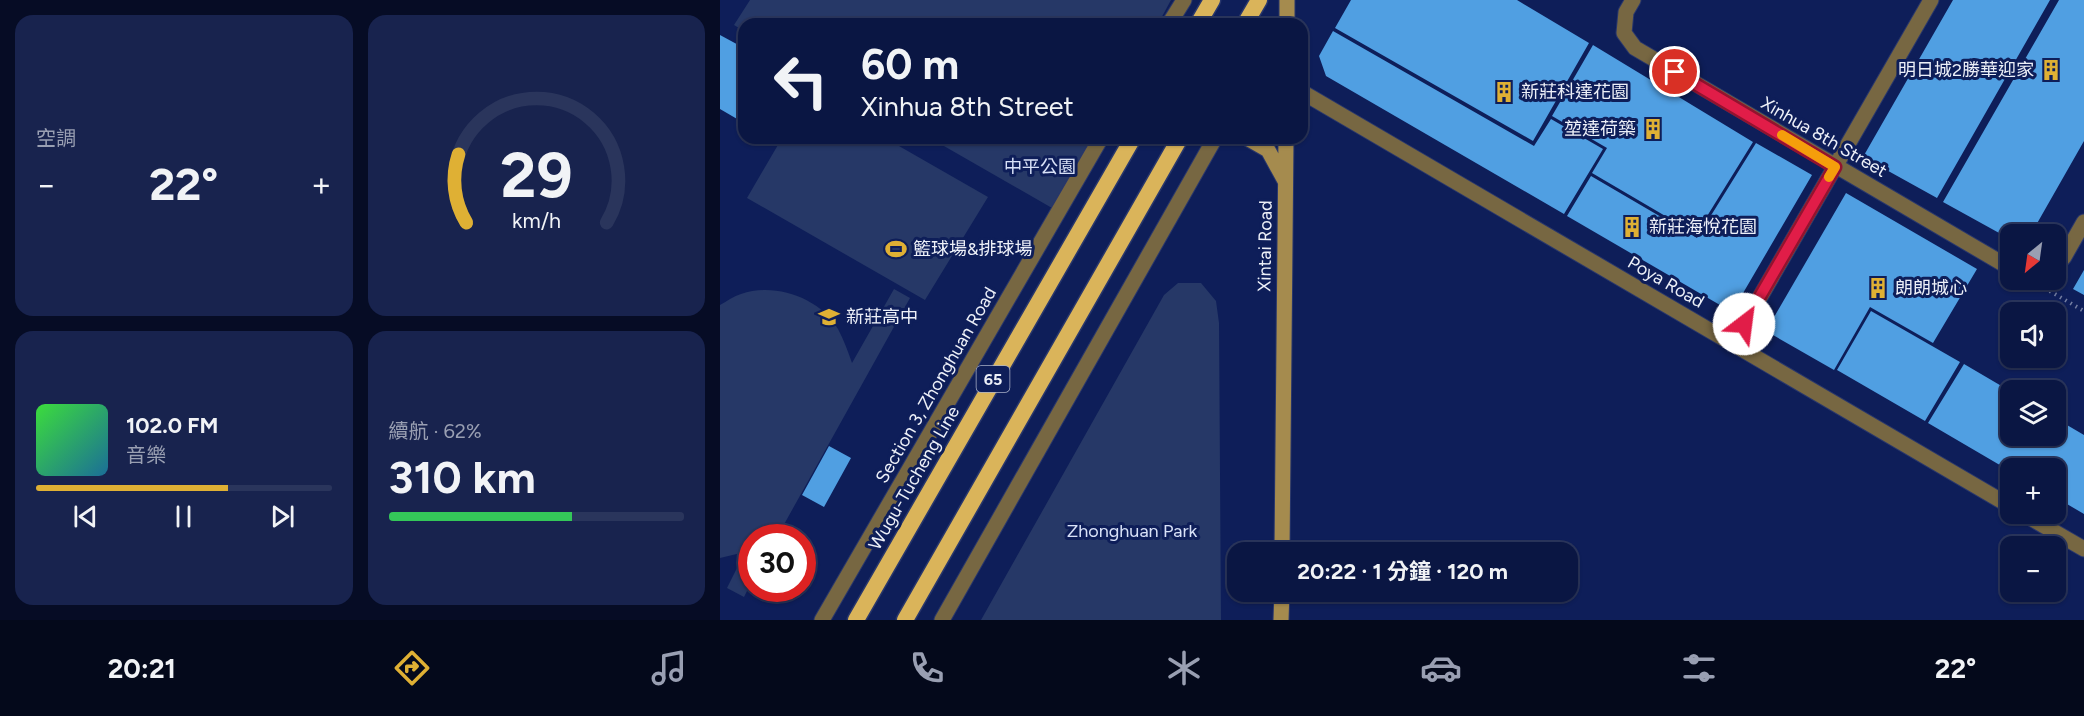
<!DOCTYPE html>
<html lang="zh-TW">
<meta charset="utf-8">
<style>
body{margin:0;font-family:Figtree,"Noto Sans TC",sans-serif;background:#18234e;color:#f1f3f6;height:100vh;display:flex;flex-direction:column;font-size:22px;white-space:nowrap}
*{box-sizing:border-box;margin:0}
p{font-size:20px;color:#999fb2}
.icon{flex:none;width:33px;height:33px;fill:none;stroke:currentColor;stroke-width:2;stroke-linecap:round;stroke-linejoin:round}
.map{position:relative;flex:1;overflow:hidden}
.sheet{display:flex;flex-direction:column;gap:15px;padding:15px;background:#060c25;width:720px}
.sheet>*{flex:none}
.banner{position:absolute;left:18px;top:18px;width:570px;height:126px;border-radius:18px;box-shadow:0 2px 4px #0004,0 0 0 2px #2a355c;background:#0a1643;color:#f1f3f6;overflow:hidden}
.needle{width:39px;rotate:209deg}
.buttons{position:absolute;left:1280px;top:224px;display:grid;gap:12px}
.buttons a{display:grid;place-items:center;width:66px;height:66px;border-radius:12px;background:#0a1643;box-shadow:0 2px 4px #0004,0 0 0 2px #2a355c;font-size:30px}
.speed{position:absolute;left:18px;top:524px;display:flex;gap:12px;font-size:30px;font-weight:700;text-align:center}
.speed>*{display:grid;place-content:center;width:78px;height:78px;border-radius:50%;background:#0a1643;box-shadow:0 2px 4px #0004,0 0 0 2px #2a355c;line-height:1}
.speed .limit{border:9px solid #d22;background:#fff;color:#111}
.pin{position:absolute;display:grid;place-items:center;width:51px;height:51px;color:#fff;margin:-26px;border:3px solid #fff;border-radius:50%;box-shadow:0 2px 6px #0007}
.me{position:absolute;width:66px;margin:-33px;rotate:30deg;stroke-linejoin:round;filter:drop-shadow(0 0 4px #0008)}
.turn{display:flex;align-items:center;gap:21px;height:126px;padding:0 24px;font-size:27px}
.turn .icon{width:78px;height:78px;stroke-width:2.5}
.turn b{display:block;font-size:42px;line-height:51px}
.big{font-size:45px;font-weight:700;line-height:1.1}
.sheet .tile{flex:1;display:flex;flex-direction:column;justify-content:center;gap:9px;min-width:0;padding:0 21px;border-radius:18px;background:#18234e}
.sheet .dial{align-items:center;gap:0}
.dial svg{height:156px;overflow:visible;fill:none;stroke:#2a355c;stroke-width:7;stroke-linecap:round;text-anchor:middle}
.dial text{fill:#f1f3f6;stroke:none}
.song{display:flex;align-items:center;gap:18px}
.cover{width:72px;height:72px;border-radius:9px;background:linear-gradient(135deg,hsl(120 70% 55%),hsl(200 70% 35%))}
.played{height:6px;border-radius:3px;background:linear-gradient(90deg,#dfb034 65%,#2a355c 65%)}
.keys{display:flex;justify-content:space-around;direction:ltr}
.heat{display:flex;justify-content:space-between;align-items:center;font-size:33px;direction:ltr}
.charge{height:9px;border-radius:4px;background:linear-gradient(90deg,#34c759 62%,#2a355c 0)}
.sheet .tiles{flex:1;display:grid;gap:15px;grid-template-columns:repeat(2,1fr)}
.trip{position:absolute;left:507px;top:542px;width:351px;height:60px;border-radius:18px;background:#0a1643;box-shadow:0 2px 4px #0004,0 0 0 2px #2a355c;font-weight:700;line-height:60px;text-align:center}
.tab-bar{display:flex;height:96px;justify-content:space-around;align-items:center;background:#04091b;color:#999fb2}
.tab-bar .icon{width:42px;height:42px}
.tab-bar .active{color:#dfb034}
.tab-bar b{font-size:27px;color:#f1f3f6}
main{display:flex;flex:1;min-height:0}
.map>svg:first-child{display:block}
</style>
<main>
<section class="sheet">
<div class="tiles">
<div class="tile"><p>空調</p>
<div class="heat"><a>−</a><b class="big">22°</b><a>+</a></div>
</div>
<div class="tile dial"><svg viewBox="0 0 100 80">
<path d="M14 69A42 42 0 1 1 86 69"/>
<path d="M14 69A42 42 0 0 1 10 34" stroke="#dfb034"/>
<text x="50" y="56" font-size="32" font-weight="700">29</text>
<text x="50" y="72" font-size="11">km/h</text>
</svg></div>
<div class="tile">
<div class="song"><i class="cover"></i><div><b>102.0 FM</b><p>音樂</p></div></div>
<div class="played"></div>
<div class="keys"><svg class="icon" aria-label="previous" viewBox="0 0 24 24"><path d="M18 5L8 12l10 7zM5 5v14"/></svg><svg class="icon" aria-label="pause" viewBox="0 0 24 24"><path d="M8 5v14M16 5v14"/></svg><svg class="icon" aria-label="next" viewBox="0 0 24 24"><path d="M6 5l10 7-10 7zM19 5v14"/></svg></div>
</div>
<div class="tile"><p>續航 · 62%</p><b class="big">310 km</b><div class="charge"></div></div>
</div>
</section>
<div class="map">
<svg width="1364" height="620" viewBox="0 0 1364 620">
<rect width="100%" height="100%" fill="#0e1e59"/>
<path fill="#263867" d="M30,0H451L438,24H24V31L14,25Z
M62,138H165L268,197L205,300L27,198Z
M210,138H373L332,208Z
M458,283H481L496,301L499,323L501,620H261L444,295Z
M174,289L190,298L57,537H32L31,583L24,597L7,588L25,552L0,558V305C7,301 14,296 21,294C55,282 100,298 118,329C124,340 128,352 132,363Z"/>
<path fill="#509fe2" d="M631,0H797L869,43L813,141L615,28Z
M1233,0H1330L1217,198L1143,157Z
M1339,0H1364V141L1311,234H1290V239L1223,202Z
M613,31L814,146L831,119L883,149L844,214L606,76L599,56Z
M0,35L24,48V123L0,109Z
M873,45L1033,142L976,234L872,173L887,148L832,116Z
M1036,143L1092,175L1012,312L847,216L871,176L977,238Z
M1126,193L1257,269L1213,343L1150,307L1114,370L1046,331Z
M1364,270V295L1353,289Z
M1151,311L1240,362L1205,421L1117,370Z
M1244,364L1290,391V435H1335V418L1364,435V514L1335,497V468H1290V471L1208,423Z
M109,446L131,458L104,507L82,495Z"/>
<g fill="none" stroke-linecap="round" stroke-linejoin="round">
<defs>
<path id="minor" d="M913,0L906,12L904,33L915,48L1290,268
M582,92L1290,506
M1335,267L1344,257L1364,222
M1013,344L1211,0
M1302,513L1364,549"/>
<path id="tertiary" d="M449,24L464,0
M102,620L381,138
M222,620L495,138"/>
<path id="secondary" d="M567,24V0
M527,138L548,150L565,181
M562,552L566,138
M561,620L562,591"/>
<path id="trunk" d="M478,24L492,0
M525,24L539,0
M136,620L413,138
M185,620L460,138"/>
</defs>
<use href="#minor" stroke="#29376c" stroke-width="17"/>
<use href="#tertiary" stroke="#29376c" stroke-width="17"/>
<use href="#secondary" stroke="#29376c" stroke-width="17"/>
<use href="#trunk" stroke="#29376c" stroke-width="19"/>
<path stroke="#737da1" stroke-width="4" stroke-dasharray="1.5 4.5" stroke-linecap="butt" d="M1309,279L1364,311"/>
<use href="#minor" stroke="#776742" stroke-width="15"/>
<use href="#tertiary" stroke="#776742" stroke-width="15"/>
<use href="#secondary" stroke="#a58b4e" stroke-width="15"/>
<use href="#trunk" stroke="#dab45a" stroke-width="16"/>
</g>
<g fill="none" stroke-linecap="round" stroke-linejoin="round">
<defs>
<path id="route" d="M955,72L1115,167L1024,324"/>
</defs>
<use href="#route" stroke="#92132f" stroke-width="15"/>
<use href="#route" stroke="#e11d48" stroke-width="10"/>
<path stroke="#f59e0b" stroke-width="10" d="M1062,135L1115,167L1109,177"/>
</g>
<defs>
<symbol id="building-bare" viewBox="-9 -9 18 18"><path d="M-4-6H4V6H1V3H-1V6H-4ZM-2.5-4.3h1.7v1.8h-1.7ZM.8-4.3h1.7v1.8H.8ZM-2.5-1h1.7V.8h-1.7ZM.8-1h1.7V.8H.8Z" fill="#dfb034" stroke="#0e1e59" stroke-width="2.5" paint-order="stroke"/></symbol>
<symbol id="stadium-bare" viewBox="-9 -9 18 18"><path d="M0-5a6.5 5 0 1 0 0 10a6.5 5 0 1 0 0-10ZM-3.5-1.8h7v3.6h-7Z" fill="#dfb034" stroke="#0e1e59" stroke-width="2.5" paint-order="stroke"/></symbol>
<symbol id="school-bare" viewBox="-9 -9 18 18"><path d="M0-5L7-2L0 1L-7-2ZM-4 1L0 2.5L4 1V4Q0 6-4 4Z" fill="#dfb034" stroke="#0e1e59" stroke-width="2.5" paint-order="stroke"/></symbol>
</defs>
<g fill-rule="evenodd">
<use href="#building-bare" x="1316" y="55" width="30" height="30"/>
<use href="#building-bare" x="769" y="77" width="30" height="30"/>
<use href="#building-bare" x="918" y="114" width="30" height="30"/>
<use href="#building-bare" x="897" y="212" width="30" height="30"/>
<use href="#stadium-bare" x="161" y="234" width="30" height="30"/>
<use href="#building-bare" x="1143" y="273" width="30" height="30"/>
<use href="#school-bare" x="94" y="302" width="30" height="30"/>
</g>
<g text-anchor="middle" stroke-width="6" stroke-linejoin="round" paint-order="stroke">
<rect fill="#0e1e59" stroke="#aab1c8" stroke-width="1.5" x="256.5" y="366" width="33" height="26" rx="4.5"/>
<g font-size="16" font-weight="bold" fill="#edf0f8">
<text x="273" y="385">65</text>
</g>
<g font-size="18" fill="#edf0f8" stroke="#0e1e59" text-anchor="start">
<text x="1314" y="76" text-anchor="end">明日城2勝華迎家</text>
<text x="801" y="98">新莊科達花園</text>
<text x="916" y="135" text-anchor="end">堃達荷築</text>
<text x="929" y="233">新莊海悅花園</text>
<text x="193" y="255">籃球場&amp;排球場</text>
<text x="1175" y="294">朗朗城心</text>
<text x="126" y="323">新莊高中</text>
</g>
<g font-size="18" fill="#edf0f8" stroke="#0e1e59">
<text transform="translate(1104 137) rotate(30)" y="6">Xinhua 8th Street</text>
<text transform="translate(545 246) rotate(-89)" y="6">Xintai Road</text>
<text transform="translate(946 282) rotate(30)" y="6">Poya Road</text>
<text transform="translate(216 385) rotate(-60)" y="6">Section 3, Zhonghuan Road</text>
<text transform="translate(194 478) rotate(-60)" y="6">Wugu-Tucheng Line</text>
</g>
<g font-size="18" fill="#d8e1f7" stroke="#0e1e59">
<text x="320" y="173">中平公園</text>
<text x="412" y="537">Zhonghuan Park</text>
</g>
</g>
</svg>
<div class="buttons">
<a><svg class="needle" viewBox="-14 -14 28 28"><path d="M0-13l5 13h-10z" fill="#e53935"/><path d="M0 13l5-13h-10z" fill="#999fb2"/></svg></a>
<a><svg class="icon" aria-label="sound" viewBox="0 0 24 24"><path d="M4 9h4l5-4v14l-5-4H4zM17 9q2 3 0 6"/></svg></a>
<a><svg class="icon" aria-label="layers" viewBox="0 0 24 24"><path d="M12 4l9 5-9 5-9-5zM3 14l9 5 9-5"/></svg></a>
<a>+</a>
<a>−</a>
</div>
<div class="speed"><div class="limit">30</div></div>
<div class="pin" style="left:955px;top:72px;background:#d93025"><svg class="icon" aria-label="arrive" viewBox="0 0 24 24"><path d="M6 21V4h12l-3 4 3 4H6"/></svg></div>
<svg class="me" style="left:1024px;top:324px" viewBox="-20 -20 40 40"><circle r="19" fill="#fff"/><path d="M0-13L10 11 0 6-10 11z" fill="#e11d48"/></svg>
<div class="trip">20:22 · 1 分鐘 · 120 m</div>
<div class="banner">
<div class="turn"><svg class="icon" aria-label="left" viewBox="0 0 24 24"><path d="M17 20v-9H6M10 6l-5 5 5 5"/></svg><div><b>60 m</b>Xinhua 8th Street</div></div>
</div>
</div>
</main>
<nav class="tab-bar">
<b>20:21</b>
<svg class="icon active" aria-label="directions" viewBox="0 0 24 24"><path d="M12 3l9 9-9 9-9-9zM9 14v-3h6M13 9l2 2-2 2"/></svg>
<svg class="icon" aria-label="music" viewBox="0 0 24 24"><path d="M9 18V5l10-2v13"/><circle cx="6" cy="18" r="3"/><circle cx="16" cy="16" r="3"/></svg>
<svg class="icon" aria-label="phone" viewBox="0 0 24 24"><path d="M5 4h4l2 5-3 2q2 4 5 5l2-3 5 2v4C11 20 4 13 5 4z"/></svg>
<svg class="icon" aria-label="climate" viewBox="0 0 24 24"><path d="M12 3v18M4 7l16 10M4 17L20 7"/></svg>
<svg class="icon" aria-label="car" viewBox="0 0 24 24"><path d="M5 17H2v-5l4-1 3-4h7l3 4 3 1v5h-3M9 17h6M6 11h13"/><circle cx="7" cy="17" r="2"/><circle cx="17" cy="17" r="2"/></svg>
<svg class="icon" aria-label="filters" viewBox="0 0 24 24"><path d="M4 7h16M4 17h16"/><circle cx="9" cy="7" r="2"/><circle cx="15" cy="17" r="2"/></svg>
<b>22°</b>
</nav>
